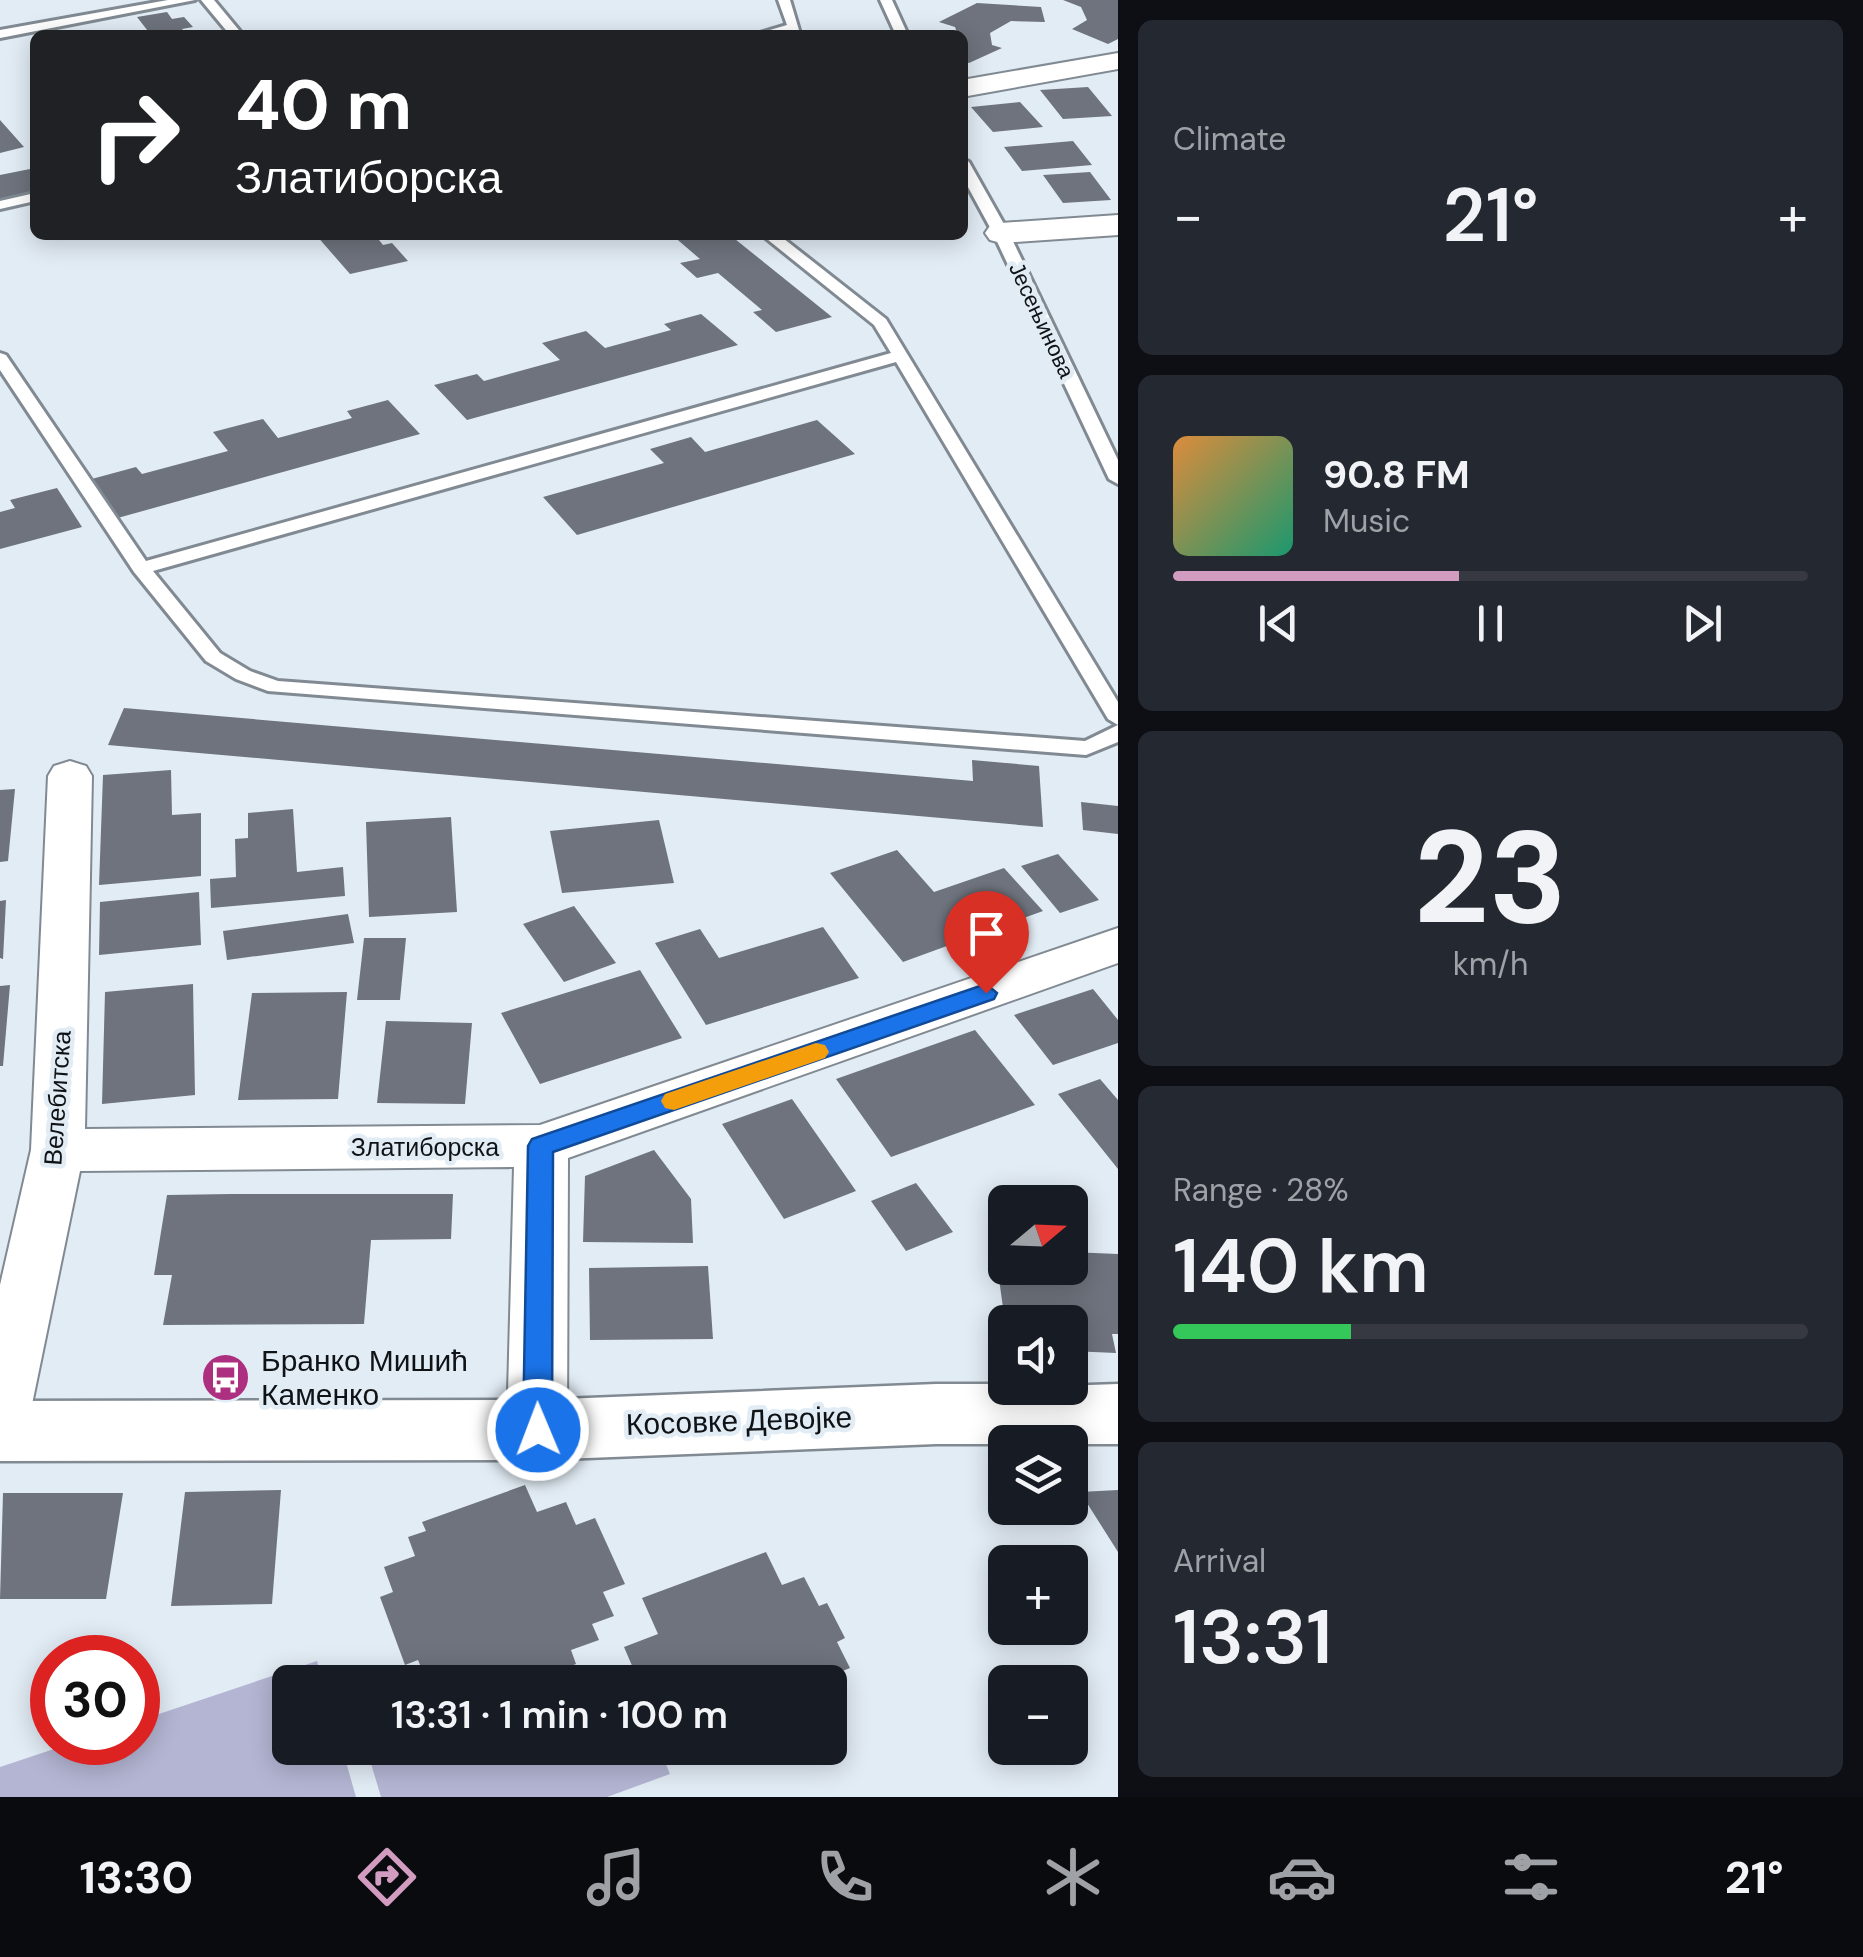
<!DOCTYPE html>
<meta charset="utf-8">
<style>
body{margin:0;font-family:"DM Sans",sans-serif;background:#242831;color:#f1f3f6;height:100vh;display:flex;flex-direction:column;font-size:38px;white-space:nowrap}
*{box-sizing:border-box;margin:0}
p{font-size:32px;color:#9ea1a6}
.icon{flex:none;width:55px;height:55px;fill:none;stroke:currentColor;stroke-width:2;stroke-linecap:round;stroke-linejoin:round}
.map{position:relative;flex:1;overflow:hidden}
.panel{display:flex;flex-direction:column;gap:20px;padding:20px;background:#0d0f14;width:745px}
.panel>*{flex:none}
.guide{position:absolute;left:30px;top:30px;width:938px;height:210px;border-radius:15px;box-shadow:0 5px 25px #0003;background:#202124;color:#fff;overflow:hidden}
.needle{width:65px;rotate:71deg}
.fabs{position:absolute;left:988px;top:1185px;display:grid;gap:20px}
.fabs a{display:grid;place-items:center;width:100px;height:100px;border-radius:15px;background:#171b24;box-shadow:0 5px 25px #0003;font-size:50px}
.speed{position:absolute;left:30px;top:1635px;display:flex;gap:20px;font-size:50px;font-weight:700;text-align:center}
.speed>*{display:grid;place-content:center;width:130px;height:130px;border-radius:50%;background:#171b24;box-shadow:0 5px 25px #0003;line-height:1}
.speed .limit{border:15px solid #d22;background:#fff;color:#111}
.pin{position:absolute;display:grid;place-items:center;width:85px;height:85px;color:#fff;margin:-102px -42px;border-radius:50% 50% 50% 0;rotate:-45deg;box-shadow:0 0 10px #0007}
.pin .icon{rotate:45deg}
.me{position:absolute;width:110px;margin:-55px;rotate:359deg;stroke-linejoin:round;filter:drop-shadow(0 0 8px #0008)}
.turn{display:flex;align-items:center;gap:35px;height:210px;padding:0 40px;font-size:45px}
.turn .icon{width:130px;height:130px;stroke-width:2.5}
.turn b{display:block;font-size:70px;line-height:85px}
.big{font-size:75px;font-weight:600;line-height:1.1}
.panel .tile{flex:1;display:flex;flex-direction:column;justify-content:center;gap:15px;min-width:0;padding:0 35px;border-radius:15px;background:#242831}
.panel .dial{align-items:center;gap:0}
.dial b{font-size:130px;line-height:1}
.song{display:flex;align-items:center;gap:30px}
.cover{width:120px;height:120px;border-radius:15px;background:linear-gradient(135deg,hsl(30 70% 55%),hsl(160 70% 35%))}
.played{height:10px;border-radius:5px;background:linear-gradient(90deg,#d29bc0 45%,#363941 45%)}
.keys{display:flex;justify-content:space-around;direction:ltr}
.heat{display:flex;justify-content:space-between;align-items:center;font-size:55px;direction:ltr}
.charge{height:15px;border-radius:8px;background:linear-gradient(90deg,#34c759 28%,#363941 0)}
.trip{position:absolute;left:272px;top:1665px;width:575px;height:100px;border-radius:15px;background:#171b24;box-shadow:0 5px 25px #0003;font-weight:600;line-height:100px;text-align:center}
.tabs{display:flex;height:160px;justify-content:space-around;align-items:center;background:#090b0e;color:#9ea1a6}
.tabs .icon{width:70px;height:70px}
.tabs .on{color:#d29bc0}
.tabs b{font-size:45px;color:#f1f3f6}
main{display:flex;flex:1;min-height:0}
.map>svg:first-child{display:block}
</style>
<main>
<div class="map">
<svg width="1118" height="1797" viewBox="0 0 1118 1797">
<rect width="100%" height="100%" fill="#e2ecf5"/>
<path fill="#b4b5d3" d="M317,1661L323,1682H290V1748H342L356,1797H0V1767L72,1743L138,1742V1721Z
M374,1748H659L670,1774L607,1797H381L367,1750Z"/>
<path fill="#6e737d" d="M1063,0H1118V39L1108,44L1072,29L1087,20L1081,7Z
M977,3L1041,7L1045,22L1011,21L990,33L992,45L1002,48L969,63L962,61V35H958L955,27L939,22Z
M167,12L172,19L184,17L193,27L182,29L187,35H151L137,17Z
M1088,87L1112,116L1063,119L1040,90Z
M1020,102L1043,127L993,132L971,107Z
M0,120L24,147L0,153Z
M1073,141L1092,165L1022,171L1004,147Z
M35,168V194L0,202V175Z
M1090,172L1111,200L1063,203L1043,175Z
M316,235H375L383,245L392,243L408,261L350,274Z
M672,235H730L832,317L776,332L753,312L762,310L718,273L697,278L680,263L700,259Z
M701,314L738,345L467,420L434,385L477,374L484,381L560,360L542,343L586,331L605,348L671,330L664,324Z
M388,400L420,434L114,519L88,480L136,467L142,474L228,451L213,432L263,419L278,438L352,418L347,411Z
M817,420L855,454L577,535L543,497L664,463L650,449L691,437L705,452Z
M57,488L82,527L0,549V512L15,508L10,500Z
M124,708L973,781L972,760L1039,766L1043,827L108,745Z
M171,770L172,815L201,813V876L99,885L103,775Z
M15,789L8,861L0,862V790Z
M1081,802L1118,806V834L1083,830Z
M293,809L297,872L343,867L345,896L211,908L210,879L236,877L235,839L248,838V813Z
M451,817L457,912L369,917L366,822Z
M659,820L674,883L562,893L550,831Z
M897,850L934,892L1004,868L1043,911L903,962L830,873Z
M1058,854L1099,900L1060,913L1021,866Z
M199,892L201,945L99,955L100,902Z
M6,900L3,959L0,958V901Z
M574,906L616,963L564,982L523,924Z
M348,914L354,943L227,960L223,931Z
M823,927L859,978L706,1025L655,943L700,929L719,958Z
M364,938H406L400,1000H357Z
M640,970L682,1038L540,1084L501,1013Z
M193,984L195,1095L102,1104L105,992Z
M10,985L3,1066H0V986Z
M1093,989L1118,1020V1043L1053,1065L1014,1015Z
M347,992L338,1099L238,1100L252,993Z
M386,1021L472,1023L465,1104L377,1103Z
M975,1030L1035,1105L891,1157L836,1079Z
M1100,1079L1118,1100V1169L1058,1094Z
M792,1099L856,1191L784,1219L722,1124Z
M654,1150L691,1199L693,1243L583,1242L585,1176Z
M916,1183L953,1232L906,1251L871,1201Z
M232,1194H453L451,1239L371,1240L364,1324L163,1325L172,1275H154L167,1195Z
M995,1250H1005V1268H1070V1252L1118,1254V1334H1112L1116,1353L1070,1351V1322H1005Z
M708,1266L713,1339L590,1340L589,1268Z
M525,1485L537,1512L566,1502L576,1525L595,1518L625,1584L603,1592L614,1616L592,1624L599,1640L571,1650L576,1664L528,1682H427L418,1660L405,1665L380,1597L393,1592L384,1567L415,1556L408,1537L426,1531L422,1522Z
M281,1490L272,1604L171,1606L185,1492Z
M1118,1490V1552L1080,1492Z
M3,1493H123L106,1599H0Z
M766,1552L782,1585L804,1577L819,1606L827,1603L845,1638L837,1642L850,1668L825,1678L827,1682H639L624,1647L658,1634L642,1598Z
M737,1748H776L743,1761Z"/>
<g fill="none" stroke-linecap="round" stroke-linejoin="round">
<defs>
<path id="lane" d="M168,0H195L0,38V30Z
M201,0H214L243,35H230Z
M778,0H790L799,30L753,35L787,25Z
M880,0H892L908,35H896Z
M962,158L969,162L1009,233L1118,460V484L1109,479L993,233L962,176Z
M35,193V201L0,209V201Z
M762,235H779L886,319L1118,702V742L1086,755L268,691L236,679L206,661L134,572L0,370V353L6,355L146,561L891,353L874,325ZM896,362L1108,719L1118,725L1085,741L278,681L250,671L220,653L153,571Z"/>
<path id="street" d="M1118,53V69L962,97V80Z
M1118,215V235L1001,243L990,240L985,233L990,226L1001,223Z
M70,761L86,766L92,776L85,1129L540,1125L1118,928V963L568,1158L567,1430L558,1449L537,1456L516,1449L507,1430L514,1167L80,1171L30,1414L21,1432L0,1440V1285L31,1150L48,776L54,766Z"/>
<path id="secondary" d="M936,1384H1005V1388L1118,1384V1444H936L537,1460L0,1461V1401L537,1400Z"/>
</defs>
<use href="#lane" stroke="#818a92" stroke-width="6"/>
<use href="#street" stroke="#818a92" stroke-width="4"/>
<use href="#secondary" stroke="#818a92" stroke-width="5"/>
<use href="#lane" fill="#fff" fill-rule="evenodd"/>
<use href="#street" fill="#fff" fill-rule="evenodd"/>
<use href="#secondary" fill="#fff" fill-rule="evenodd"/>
</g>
<path fill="#1a73e8" stroke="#114b97" stroke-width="2.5" d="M986,984L997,993L994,999L553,1152L552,1430L548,1439L538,1442L527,1439L523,1430L528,1146L532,1139Z"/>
<path fill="#f59e0b" d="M816,1043L825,1045L829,1052L825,1058L674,1110L665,1108L661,1101L665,1094Z"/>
<defs>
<symbol id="bus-disc" viewBox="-11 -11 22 22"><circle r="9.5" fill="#ad2f7f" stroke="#e2ecf5"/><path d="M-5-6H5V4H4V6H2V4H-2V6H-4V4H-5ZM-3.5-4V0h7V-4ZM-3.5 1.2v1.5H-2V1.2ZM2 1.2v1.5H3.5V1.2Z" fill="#fff"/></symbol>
</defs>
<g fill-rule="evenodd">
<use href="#bus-disc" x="198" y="1350" width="55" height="55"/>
</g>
<g text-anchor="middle" stroke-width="9" stroke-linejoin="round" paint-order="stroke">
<g font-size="22" fill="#101316" stroke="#e2ecf5">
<text transform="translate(1042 320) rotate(65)" y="8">Јесењинова</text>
</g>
<g font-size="25" fill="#101316" stroke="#e2ecf5">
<text transform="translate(57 1098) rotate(-86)" y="9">Велебитска</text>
<text x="425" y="1156">Златиборска</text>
</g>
<g font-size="30" fill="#101316" stroke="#e2ecf5" text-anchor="start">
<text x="261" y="1371">Бранко Мишић<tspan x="261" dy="34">Каменко</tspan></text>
</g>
<g font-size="30" fill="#101316" stroke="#e2ecf5">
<text transform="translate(739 1421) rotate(-2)" y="10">Косовке Девојке</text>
</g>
</g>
</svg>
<div class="fabs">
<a><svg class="needle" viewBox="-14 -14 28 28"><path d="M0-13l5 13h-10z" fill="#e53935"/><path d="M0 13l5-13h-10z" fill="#9ea1a6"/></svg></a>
<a><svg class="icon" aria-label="sound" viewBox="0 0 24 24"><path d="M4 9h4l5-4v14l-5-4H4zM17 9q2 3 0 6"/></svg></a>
<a><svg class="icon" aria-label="layers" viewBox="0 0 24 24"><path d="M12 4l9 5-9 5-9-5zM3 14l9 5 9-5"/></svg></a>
<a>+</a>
<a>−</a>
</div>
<div class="speed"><div class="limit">30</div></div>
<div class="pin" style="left:986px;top:993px;background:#d93025"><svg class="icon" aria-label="arrive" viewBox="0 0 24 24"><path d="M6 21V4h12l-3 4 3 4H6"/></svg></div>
<svg class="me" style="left:538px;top:1430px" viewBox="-20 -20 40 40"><circle r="17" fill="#1a73e8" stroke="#fff" stroke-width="3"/><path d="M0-11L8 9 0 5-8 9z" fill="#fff"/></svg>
<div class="trip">13:31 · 1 min · 100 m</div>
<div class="guide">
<div class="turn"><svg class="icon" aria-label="right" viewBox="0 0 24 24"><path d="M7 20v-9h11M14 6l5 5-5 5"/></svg><div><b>40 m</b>Златиборска</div></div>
</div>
</div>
<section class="panel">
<div class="tile"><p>Climate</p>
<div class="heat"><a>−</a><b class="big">21°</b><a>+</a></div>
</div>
<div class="tile">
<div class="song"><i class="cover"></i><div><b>90.8 FM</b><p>Music</p></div></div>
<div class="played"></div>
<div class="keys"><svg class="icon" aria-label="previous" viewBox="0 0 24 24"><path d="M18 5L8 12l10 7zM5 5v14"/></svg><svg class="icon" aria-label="pause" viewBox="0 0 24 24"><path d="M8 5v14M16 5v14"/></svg><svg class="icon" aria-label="next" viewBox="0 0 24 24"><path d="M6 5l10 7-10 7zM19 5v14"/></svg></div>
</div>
<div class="tile dial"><b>23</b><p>km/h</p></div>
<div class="tile"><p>Range · 28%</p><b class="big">140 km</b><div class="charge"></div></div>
<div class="tile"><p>Arrival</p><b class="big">13:31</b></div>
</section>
</main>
<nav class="tabs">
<b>13:30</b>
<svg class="icon on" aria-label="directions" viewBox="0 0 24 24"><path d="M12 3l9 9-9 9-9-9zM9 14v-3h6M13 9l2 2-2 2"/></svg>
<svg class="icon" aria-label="music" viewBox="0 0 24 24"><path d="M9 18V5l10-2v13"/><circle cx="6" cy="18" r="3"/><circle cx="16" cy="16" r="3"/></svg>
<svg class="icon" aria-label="phone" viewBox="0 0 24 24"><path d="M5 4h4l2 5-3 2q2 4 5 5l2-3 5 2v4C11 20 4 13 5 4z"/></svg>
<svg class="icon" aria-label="climate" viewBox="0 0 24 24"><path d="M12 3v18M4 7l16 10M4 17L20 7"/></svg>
<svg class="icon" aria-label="car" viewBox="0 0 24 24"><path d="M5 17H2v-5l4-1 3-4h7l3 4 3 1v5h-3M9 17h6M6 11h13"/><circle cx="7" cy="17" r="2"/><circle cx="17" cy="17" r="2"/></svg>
<svg class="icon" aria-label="filters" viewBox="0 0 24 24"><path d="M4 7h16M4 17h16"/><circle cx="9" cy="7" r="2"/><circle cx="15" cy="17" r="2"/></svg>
<b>21°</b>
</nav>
